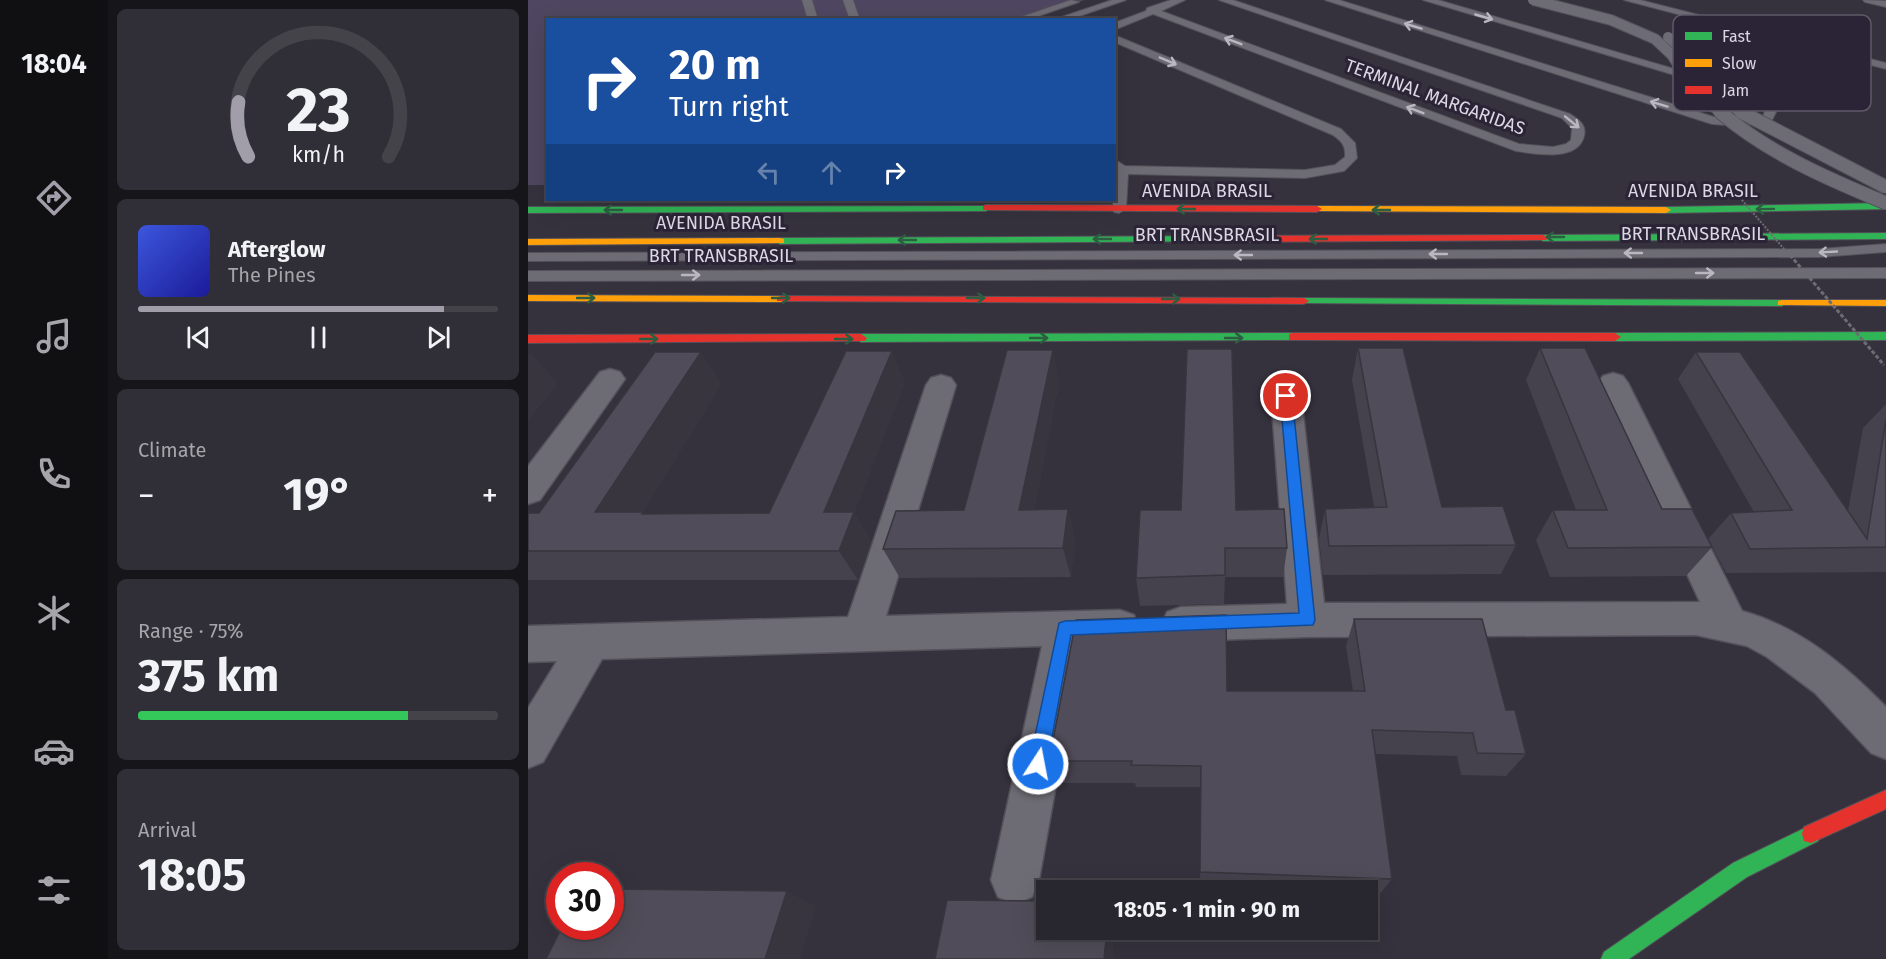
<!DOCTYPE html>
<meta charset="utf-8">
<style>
body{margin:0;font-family:"Fira Sans",sans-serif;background:#302e36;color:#f1f3f6;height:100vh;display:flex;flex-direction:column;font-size:22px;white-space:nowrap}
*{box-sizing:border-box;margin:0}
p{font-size:20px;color:#a5a5aa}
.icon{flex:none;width:33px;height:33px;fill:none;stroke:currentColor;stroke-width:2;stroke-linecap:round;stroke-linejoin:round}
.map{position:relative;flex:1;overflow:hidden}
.details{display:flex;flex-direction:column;gap:9px;padding:9px;background:#161519;width:420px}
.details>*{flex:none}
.banner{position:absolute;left:18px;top:18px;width:570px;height:183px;border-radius:0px;box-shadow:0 6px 24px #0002,0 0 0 2px #44434a;background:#1a4fa0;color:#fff;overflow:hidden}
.speed{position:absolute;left:18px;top:862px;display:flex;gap:12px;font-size:30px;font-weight:700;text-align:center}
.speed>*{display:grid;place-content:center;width:78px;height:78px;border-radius:50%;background:#28262e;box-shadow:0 6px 24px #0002,0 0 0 2px #44434a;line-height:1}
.speed .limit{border:9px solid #d22;background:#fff;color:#111}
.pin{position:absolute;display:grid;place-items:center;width:51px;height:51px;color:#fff;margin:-26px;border:3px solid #fff;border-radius:50%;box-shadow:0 2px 6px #0007}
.me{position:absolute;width:66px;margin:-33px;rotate:11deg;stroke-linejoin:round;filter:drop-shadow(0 0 4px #0008)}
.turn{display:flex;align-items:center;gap:21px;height:126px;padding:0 24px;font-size:27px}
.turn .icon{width:78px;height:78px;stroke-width:2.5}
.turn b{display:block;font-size:42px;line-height:51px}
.lanes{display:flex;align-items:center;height:57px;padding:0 24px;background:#0003;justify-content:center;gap:30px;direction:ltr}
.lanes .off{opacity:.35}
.big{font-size:45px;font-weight:700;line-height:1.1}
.details .tile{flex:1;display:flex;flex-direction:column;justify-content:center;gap:9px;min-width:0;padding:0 21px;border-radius:9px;background:#302e36}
.details .dial{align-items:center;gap:0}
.dial svg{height:156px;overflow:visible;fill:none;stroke:#44434a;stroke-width:7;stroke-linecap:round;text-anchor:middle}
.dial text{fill:#f1f3f6;stroke:none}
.song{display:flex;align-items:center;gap:18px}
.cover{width:72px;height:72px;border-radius:9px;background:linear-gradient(135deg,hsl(230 70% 55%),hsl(240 70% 35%))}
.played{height:6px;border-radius:3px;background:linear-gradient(90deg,#a19da9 85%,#44434a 85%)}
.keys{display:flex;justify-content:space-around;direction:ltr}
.heat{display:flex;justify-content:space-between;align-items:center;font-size:33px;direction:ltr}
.charge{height:9px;border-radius:4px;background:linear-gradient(90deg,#34c759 75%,#44434a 0)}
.trip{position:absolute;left:508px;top:880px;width:342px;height:60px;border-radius:0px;background:#28262e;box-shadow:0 6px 24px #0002,0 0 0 2px #44434a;font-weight:700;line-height:60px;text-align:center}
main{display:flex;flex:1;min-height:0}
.dock{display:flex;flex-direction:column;width:108px;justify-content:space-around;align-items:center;background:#100f12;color:#a5a5aa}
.dock .icon{width:42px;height:42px}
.dock .on{color:#a19da9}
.dock b{font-size:27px;color:#f1f3f6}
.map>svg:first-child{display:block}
</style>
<main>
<nav class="dock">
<b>18:04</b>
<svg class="icon on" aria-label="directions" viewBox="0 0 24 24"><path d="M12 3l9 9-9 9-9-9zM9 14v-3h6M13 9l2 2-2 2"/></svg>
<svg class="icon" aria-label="music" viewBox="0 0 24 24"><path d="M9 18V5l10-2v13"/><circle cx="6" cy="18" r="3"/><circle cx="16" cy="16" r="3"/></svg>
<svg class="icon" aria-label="phone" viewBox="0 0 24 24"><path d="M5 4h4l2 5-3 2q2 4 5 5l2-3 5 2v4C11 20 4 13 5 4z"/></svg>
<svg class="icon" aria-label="climate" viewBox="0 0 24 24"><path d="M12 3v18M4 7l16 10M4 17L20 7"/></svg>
<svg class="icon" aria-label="car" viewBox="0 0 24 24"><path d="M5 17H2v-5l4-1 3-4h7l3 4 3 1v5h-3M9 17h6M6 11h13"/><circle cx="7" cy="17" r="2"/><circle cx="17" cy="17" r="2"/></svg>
<svg class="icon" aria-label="filters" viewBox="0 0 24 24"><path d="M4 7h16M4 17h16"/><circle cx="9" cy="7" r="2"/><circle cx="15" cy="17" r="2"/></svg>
</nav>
<section class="details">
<div class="tile dial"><svg viewBox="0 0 100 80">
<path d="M14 69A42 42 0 1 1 86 69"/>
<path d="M14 69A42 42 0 0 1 9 41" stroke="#a19da9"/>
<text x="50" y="56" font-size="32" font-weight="700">23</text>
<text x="50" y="72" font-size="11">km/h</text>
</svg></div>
<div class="tile">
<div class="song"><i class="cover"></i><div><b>Afterglow</b><p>The Pines</p></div></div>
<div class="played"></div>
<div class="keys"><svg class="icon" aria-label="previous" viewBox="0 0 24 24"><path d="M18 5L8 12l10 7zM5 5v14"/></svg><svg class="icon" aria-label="pause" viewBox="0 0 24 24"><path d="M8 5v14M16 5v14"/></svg><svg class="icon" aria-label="next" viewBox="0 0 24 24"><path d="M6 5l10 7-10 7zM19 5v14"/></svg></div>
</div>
<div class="tile"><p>Climate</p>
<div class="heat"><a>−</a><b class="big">19°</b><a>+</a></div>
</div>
<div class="tile"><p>Range · 75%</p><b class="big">375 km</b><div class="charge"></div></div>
<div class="tile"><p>Arrival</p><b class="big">18:05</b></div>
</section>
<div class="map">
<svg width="1358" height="959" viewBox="0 0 1358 959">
<rect width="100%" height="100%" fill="#35323d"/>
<path fill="#4f4661" d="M0,0H557L494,20H20L19,185H0Z"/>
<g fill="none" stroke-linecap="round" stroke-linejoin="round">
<defs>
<path id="lane" d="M274,0H284L290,20H280Z
M315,0H325L332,20H322Z
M543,0L551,2L499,20H484Z
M584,0H598L540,20H525Z
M643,0H657L633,11L991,144L1025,147L1038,144L1043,140L1044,128L1034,118L691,0H705L1042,114C1050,119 1059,125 1056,136C1050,162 1007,154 988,151L625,14L586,30V23L618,11L619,8Z
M797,0H811L1186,117L1212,119L1235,116L1238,109L1233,103L1217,96L895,0H910L1225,92L1241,99L1250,108L1244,120L1240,122L1212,126L1184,124Z
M1096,0H1112L1358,63V69Z
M1335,0L1358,1V7L1337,2Z
M586,35L813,129L827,143L829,158L816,171L777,178L600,174L598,209L591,213L586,212L584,209L586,200V159L597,166L777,170L807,165L817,157C818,145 813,141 805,135L586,42Z
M1358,244V252L1291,257L0,261V253L1291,249Z
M1358,268V278L0,281V271Z"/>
<path id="street" d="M82,369L92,372L97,379L12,500L0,504V466L72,372Z
M1085,373L1095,376L1100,383L1214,611C1272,627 1317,665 1358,707V759L1343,753L1287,693L1239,657L1219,646L1168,635L779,637L653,641L639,636L634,624L639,612L653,607L759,604L743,395L747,388L758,385L769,388L773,395L796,603L1172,602L1070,383L1075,376Z
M413,375L423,378L428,385L358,616L592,610L606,615L611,627L606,639L592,644L553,645L511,880L504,897L487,904L470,897L463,880L514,646L74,659L15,762L0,768V708L29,661L0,662V626L320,617L398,385L403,378Z"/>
<path id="fast" d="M1358,203V209L1138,213L1133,210L1138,207Z
M461,206L463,208L458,211L0,213V207Z
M1358,233V239L1015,241L1010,238L1015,235Z
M701,236L705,237V241L252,244L247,241L252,238Z
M776,298L1254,300L1259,303L1254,306L772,303V299Z
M1358,332V340L1087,341L1081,337L1087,333Z
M765,333L769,334V340L333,342L327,338L333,334Z
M1283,825L1290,827L1292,834L1290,841L1219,877L1101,959H1073L1076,952L1205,863Z"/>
<path id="slow" d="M789,206L1138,207L1143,210L1138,213L786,211V207Z
M252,238L256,239V243L0,245V239Z
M0,295L253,296L258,299L253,302L0,301Z
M1254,300H1358V306L1250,305V301Z"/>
<path id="jam" d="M458,205L789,206L794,209L789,212L455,210V206Z
M1015,235L1020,238L1018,240L701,242L696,239L701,236Z
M253,296L776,298L781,301L776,304L249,301V297Z
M765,333H1087L1093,337L1087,341L761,340V334Z
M333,334L339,338L337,341L0,343V335Z
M1358,790V809L1283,843L1276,841L1274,834L1276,827Z"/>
</defs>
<use href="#lane" stroke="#54515a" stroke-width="2"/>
<use href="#street" stroke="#54515a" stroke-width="3"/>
<use href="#fast" stroke="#54515a" stroke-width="2"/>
<use href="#slow" stroke="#54515a" stroke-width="2"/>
<use href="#jam" stroke="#54515a" stroke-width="2"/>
<path stroke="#6e6c73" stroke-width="2" stroke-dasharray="2 1.5" stroke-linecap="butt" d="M1232,68L1235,65L1288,81"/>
<use href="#lane" fill="#6d6b73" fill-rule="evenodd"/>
<use href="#street" fill="#6d6b73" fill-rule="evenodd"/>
<use href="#fast" fill="#30b455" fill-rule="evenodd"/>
<use href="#slow" fill="#ff9f0a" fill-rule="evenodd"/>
<use href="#jam" fill="#e5322d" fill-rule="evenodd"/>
<defs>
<path id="lane-bridge-far1" d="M1005,0L1083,20L1127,39L1144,55L1166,89L1194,114
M1140,37L1166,59L1180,86L1215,114"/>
<path id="lane-bridge" d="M1192,112C1240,153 1300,179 1358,203
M1213,112L1358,187"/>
</defs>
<use href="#lane-bridge-far1" stroke="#54515a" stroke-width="12" stroke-linecap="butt"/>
<use href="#lane-bridge" stroke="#54515a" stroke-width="15" stroke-linecap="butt"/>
<path stroke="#6e6c73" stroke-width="2" stroke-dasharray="2 1.5" stroke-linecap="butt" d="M1207,192L1263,257"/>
<path stroke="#6e6c73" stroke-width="3" stroke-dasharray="4 2" stroke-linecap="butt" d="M1262,255L1356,365"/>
<use href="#lane-bridge-far1" stroke="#6d6b73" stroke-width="10"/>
<use href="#lane-bridge" stroke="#6d6b73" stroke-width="13"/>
</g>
<path fill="#45414d" d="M830,348L914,507L988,545L973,574L795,575L791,539L797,509L846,507L824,380Z
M1012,348L1134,509L1184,547L1158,576L1022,577L1008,540L1025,510H1048L998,380Z
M1168,352L1320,511L1335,428L1358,404V572L1198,573L1180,539L1203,513L1226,512L1150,379Z
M531,381L506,510L540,509L547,539L543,577L372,578L355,549L436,510Z
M377,382L326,513L343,541L330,580H0V513H11L194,383L115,512L118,514L241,513Z
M708,510L759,548L755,577H697L696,604L612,606L608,578Z
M826,619L978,710L998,754L978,776L933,775L929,756L847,754L864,879L851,895H840V891H743L672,888L673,787H608L607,783H531L521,761L699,691H825L818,646Z"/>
<path fill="#38353e" d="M525,350L531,381L500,540L491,510Z
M364,351L377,382L326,513L343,541L330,580L311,551L296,512Z
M2,352L30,384L0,421V355Z
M173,352L194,383L97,542L67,512Z
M540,509L547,539L543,577L535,548Z
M259,891L288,906L272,959H237Z
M579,930H587L585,959H576Z"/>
<path fill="#504c59" stroke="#38353e" stroke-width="1.5" d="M830,348H875L914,507L975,506L988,545L801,546L797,509L859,507Z
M1012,348H1057L1134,509H1164L1184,547L1040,548L1025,510H1079Z
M659,349H704L708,510L756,509L759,548H697V575L608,578L612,510H653Z
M479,350H525L491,510L540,509L535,548L355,549L368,511L436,510Z
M318,351H364L296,512H326L311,551H0V513H11L127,352H173L67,512H116L114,514L241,513Z
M1168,352H1212L1339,539L1358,419V547L1222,549L1203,513L1264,510Z
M698,615L699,691H837L826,619H954L978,710H987L998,754L949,753L945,733L844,730L864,879L672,872L673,766L603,765L604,761H521L548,620Z
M82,889L259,891L237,959H18L34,927H82Z
M419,900L519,901V930H579L576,959H407Z"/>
<defs><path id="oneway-shaft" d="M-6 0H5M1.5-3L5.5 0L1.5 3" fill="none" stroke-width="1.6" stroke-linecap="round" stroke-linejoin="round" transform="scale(1.5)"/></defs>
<g stroke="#bab7c1">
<use href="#oneway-shaft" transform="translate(956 17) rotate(16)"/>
<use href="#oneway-shaft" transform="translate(885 26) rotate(-163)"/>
<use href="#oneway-shaft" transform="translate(705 41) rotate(-159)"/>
<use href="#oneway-shaft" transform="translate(640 61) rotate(23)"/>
<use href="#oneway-shaft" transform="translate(1131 104) rotate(-163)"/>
<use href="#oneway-shaft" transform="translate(887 110) rotate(-159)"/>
<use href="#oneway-shaft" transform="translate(1044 122) rotate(39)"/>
<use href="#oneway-shaft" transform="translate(1300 252) rotate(177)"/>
<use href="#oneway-shaft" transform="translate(1105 253) rotate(180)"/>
<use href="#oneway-shaft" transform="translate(910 254) rotate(180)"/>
<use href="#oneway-shaft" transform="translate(715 255) rotate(180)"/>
<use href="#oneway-shaft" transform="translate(1177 273)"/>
<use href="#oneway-shaft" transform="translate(163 275)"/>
</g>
<g stroke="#2c5e42">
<use href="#oneway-shaft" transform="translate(658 209) rotate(-180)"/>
<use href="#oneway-shaft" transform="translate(1237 209) rotate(179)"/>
<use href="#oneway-shaft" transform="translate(85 210) rotate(180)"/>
<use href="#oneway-shaft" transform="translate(853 210) rotate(-180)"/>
<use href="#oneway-shaft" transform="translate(1027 237) rotate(180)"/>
<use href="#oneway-shaft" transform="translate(574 239) rotate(180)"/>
<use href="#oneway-shaft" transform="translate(790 239) rotate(180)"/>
<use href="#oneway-shaft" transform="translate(379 240) rotate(180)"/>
<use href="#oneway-shaft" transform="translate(58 298)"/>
<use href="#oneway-shaft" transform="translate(253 298)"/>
<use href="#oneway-shaft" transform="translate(448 298)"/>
<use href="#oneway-shaft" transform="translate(643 299)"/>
<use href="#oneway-shaft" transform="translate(511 338)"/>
<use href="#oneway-shaft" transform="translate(706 338)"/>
<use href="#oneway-shaft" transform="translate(121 339)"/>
<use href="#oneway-shaft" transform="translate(316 339)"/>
</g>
<path fill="#1a73e8" stroke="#114b97" stroke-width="1.5" d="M758,391L764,396L787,620L785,625L543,635L519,764L516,770L510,773L504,770L501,764L531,623L537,621L771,613L752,396Z"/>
<g text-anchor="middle" stroke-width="6" stroke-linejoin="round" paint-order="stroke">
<g font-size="18" fill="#dbd7e3" stroke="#2a2436">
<text transform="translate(907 97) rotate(20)" y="6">TERMINAL MARGARIDAS</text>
<text x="679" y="197">AVENIDA BRASIL</text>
<text x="1165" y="197">AVENIDA BRASIL</text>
<text x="193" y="229">AVENIDA BRASIL</text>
<text x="1165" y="240">BRT TRANSBRASIL</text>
<text x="679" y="241">BRT TRANSBRASIL</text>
<text x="193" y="262">BRT TRANSBRASIL</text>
</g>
</g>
<rect x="1145" y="15" width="198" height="96" rx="9" fill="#2a2436" stroke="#5f5a6a" stroke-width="1.5"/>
<rect x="1157" y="32" width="27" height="8" fill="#30b455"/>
<rect x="1157" y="59" width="27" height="8" fill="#ff9f0a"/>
<rect x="1157" y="86" width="27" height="8" fill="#e5322d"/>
<g font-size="16" fill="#dbd7e3">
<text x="1194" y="42">Fast</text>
<text x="1194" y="69">Slow</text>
<text x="1194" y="96">Jam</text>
</g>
</svg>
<div class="speed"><div class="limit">30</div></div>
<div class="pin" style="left:758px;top:396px;background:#d93025"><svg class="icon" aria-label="arrive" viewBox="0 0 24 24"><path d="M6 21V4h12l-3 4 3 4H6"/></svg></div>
<svg class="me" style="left:510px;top:764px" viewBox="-20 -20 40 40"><circle r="17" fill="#1a73e8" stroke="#fff" stroke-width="3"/><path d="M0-11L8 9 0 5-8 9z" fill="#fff"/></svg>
<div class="trip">18:05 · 1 min · 90 m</div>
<div class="banner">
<div class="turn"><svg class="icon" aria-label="right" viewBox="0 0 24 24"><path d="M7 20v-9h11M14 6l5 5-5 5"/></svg><div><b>20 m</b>Turn right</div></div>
<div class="lanes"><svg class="icon off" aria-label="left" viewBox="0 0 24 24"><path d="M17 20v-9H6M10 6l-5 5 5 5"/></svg><svg class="icon off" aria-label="ahead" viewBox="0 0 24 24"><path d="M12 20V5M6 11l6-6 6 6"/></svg><svg class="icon" aria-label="right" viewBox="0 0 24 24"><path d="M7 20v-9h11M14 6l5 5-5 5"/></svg></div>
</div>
</div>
</main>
